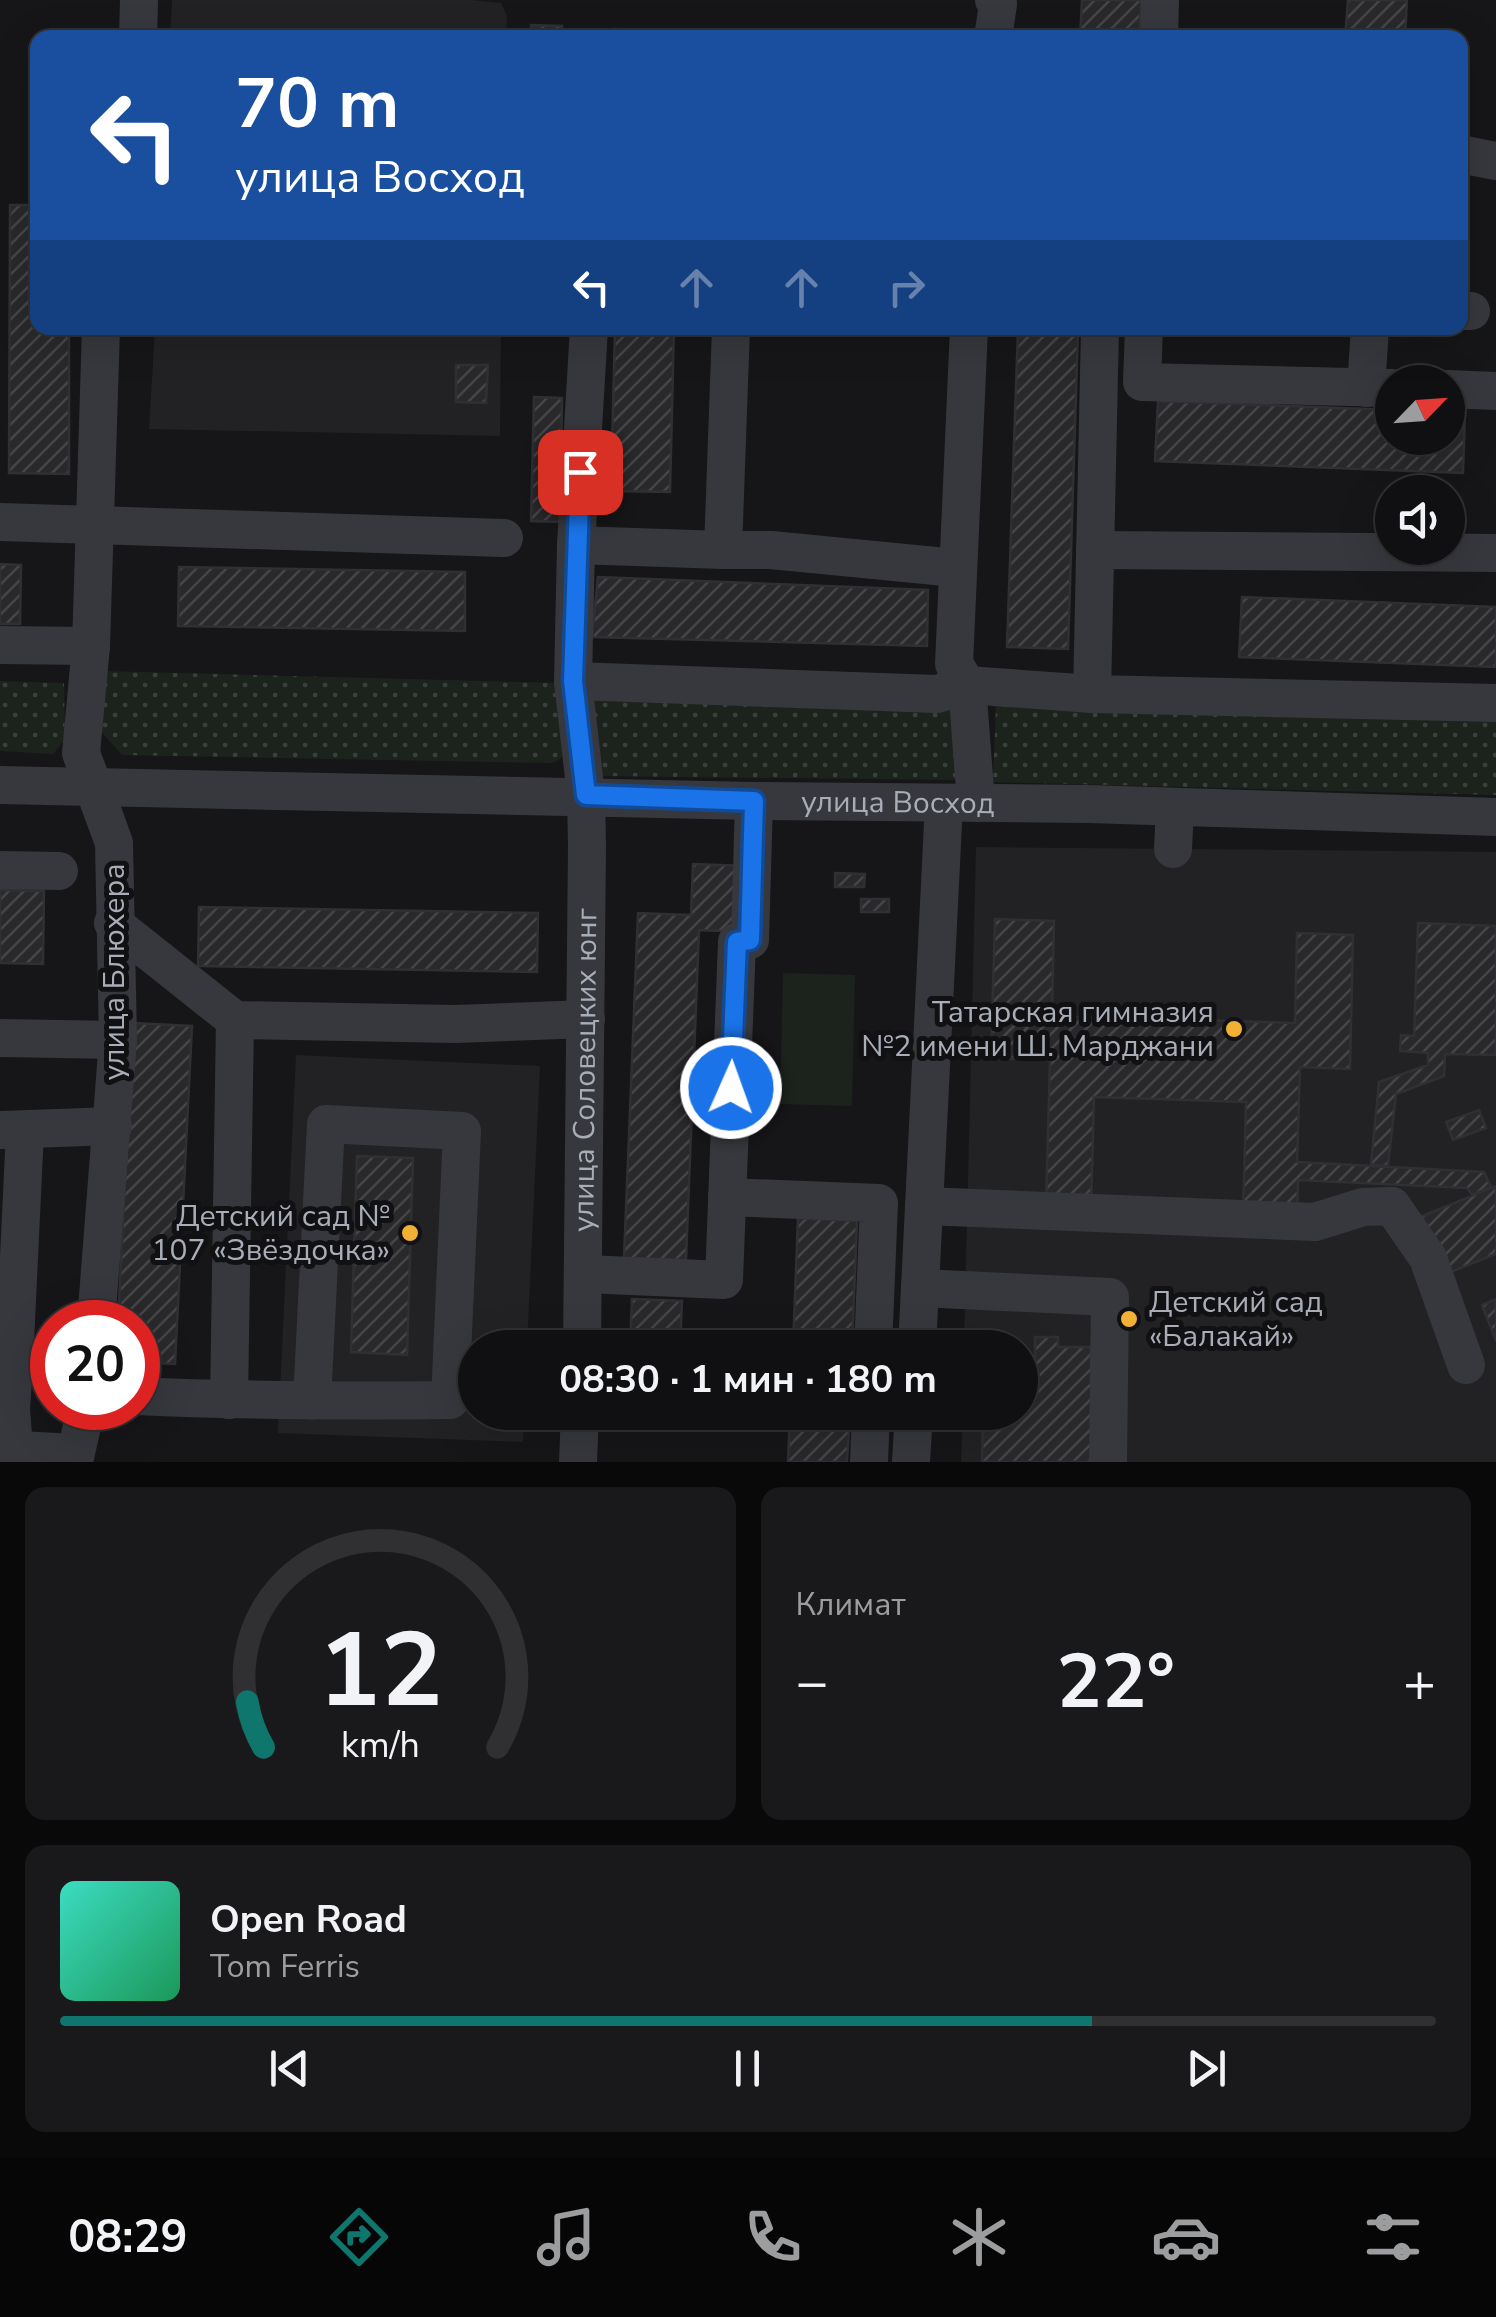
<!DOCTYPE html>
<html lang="ru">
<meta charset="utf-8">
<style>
body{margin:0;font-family:"Nunito Sans",sans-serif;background:#19191b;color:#f1f3f6;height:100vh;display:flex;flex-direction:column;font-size:38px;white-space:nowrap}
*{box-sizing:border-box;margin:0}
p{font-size:32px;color:#9c9d9f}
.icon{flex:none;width:55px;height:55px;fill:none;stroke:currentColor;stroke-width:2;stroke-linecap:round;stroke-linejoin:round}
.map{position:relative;height:1462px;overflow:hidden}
.side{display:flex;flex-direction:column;gap:25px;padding:25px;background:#09090a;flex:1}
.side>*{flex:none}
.banner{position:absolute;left:30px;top:30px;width:1438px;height:305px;border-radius:20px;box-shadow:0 10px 40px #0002,0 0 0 2px #303032;background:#1a4fa0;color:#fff;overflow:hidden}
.needle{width:65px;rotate:65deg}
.tools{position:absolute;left:1375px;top:365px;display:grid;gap:20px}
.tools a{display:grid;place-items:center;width:90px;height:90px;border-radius:50%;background:#101012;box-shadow:0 10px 40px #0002,0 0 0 2px #303032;font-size:50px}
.speed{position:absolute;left:30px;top:1300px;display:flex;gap:20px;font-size:50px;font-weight:700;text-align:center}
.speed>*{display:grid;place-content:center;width:130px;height:130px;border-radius:50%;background:#101012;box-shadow:0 10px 40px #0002,0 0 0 2px #303032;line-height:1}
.speed .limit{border:15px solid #d22;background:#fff;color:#111}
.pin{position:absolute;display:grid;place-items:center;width:85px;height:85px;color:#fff;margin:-42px;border-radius:20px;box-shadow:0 5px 15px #0006}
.me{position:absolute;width:110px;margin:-55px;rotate:2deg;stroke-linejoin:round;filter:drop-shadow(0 0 8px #0008)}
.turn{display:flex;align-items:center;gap:35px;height:210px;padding:0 40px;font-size:45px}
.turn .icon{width:130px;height:130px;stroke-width:2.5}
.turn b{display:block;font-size:70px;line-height:85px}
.lanes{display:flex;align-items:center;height:95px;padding:0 40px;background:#0003;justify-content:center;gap:50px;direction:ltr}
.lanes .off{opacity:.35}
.big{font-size:75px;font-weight:700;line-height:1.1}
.side .tile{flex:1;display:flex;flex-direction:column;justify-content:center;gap:15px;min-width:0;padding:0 35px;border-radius:20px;background:#19191b}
.side .dial{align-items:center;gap:0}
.dial svg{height:260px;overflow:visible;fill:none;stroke:#303032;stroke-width:7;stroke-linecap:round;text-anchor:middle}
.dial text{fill:#f1f3f6;stroke:none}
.song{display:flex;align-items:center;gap:30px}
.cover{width:120px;height:120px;border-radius:15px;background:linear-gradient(135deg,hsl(170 70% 55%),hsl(150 70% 35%))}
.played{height:10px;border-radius:5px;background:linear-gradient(90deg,#0f766e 75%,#303032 75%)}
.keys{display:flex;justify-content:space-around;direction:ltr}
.heat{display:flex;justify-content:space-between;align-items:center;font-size:55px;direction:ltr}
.side .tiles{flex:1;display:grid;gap:25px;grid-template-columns:1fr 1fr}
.tile:last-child{grid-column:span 2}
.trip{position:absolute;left:458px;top:1330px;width:580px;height:100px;border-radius:50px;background:#101012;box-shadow:0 10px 40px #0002,0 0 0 2px #303032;font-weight:700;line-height:100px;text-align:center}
.dock{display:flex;height:160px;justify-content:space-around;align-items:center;background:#060607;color:#9c9d9f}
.dock .icon{width:70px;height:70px}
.dock .current{color:#0f766e}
.dock b{font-size:45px;color:#f1f3f6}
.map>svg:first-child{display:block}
</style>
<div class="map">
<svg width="1496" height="1462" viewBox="0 0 1496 1462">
<defs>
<pattern id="grass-dots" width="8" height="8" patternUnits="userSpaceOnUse" patternTransform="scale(2.5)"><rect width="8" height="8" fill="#1c231d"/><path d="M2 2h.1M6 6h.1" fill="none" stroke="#3a403c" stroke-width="1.8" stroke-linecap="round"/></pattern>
<pattern id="building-hatch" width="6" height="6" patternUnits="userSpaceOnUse" patternTransform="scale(2.5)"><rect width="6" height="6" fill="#29292c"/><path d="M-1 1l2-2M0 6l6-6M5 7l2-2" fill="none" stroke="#454548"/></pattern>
</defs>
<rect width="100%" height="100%" fill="#161618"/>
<path fill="#222225" d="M172,0H472L501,3L507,16L506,37L170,38Z
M155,328H501L500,436L149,429Z
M976,847L1496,852V1462H961L963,1413L1020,1412V1348L964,1347Z
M296,1055L540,1066L527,1347L475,1348V1412L524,1413L523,1442L278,1433Z"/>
<path fill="url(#grass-dots)" d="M101,671L558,683L569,747L560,759L552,763L122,755L98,728Z
M0,681L64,683L65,739L53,754L0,751Z
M595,699L955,703V780L594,776Z
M996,705L1496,717V795L993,782Z"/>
<path fill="#1c231d" d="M783,973L855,975L852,1106L780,1104Z"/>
<path fill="url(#building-hatch)" stroke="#303034" stroke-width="2.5" d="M1082,0H1141L1139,38H1080Z
M1348,0H1407L1405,38H1345Z
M531,25L562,26V38H531Z
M614,29L932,37L613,38Z
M221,34L319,38H221Z
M10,205H38V328H69V474L9,473Z
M615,328H674L670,492L611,491Z
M1018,328L1078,329L1068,649L1007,647Z
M456,365H488L486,403L456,402Z
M534,397L562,398L560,522L531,521Z
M1158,401L1392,410V438H1448V413H1465L1463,473L1155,461Z
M0,564L21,565L20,624H0Z
M179,567L465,572V631L178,626Z
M598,577L928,590L927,646L592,637Z
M1242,597L1496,607V667L1239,657Z
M693,864L746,866L743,932L699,930L686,1260L624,1258L638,913L691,915Z
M835,873L865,874L864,887H835Z
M0,890L44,891L43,964L0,963Z
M861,899H889V912H861Z
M199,907L538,913L537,972L198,966Z
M995,919L1054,921L1052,1016L1295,1023L1297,933L1353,935L1350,1069L1300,1067L1297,1162L1484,1172L1491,1187L1472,1195L1467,1188L1298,1180L1297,1220L1243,1218L1246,1102L1094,1097L1091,1207L1046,1206L1050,1060L991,1058Z
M1418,923L1496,926V1055L1445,1054L1444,1076L1396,1094L1388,1166L1371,1165L1379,1082L1428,1065V1053L1400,1051L1401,1035L1414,1036Z
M133,1023L192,1026L175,1364L138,1362V1322H118Z
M1479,1110L1486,1128L1453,1140L1446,1122Z
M357,1156L413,1158L407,1355L351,1352Z
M1496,1186V1254L1443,1275L1420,1217Z
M798,1218L857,1221L852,1348H793Z
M632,1299L682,1301L680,1348H630Z
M1496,1299V1341L1482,1305Z
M1035,1337H1058V1347H1091L1092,1462H982L983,1412H1020V1381L1035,1382Z
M790,1412H850L847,1462H788Z"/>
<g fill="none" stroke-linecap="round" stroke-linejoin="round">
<g stroke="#37383d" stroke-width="38">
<path d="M138,38L139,0"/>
<path d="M993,38L998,4L994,0"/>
<path d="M1159,38L1160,0"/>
<path d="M1460,154L1496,161"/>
<path d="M1460,311H1471"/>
<path d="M969,328L954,664L967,685L976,803"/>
<path d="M1144,328L1142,382L1392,388"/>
<path d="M1366,388L1370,328"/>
<path d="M1448,389L1496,391"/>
<path d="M0,522L504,538"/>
<path d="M576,545L589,328"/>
<path d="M723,550H771L956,568"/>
<path d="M1095,550L1496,553"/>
<path d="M0,645L91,646"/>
<path d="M573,681L937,694L967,685L1092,694L1496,703"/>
<path d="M1092,694L1100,328"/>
<path id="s1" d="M0,785L754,801L1088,804L1496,817"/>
<path d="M1173,849L1175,807"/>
<path d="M0,870L59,871"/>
<path d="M113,923L235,1020L455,1024L586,1019"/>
<path d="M0,1038L118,1040"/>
<path d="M2,1130L113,1126"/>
<path d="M727,1197L879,1203L873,1348"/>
<path d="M924,1206L1315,1222L1363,1207L1392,1206L1428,1258L1466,1365"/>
<path d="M585,1274L724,1280L737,942L750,940L754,801"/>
<path d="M920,1288L1110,1297L1108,1462"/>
<path d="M96,1322L118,1040L114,843L81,753L91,646L101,328"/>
<path id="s2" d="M582,1348L587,845L586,795L573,681L576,545L723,550L731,328"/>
<path d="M917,1348L944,803"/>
<path d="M0,1362L14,1363L25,1131"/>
<path d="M138,1396C242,1401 346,1401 450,1400L462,1131L326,1124L312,1401"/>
<path d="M229,1400L235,1020"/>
<path d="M0,1449L75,1453"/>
<path d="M14,1449L11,1409L14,1363"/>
<path d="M74,1462L86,1408"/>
<path d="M578,1462L580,1412"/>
<path d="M869,1462L871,1412"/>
<path d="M911,1462L914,1412"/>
</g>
</g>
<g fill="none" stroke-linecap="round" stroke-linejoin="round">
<defs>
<path id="route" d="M580,472L573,681L586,795L754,801L750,940L737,942L731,1088"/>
</defs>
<use href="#route" stroke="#114b97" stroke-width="25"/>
<use href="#route" stroke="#1a73e8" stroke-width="18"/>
</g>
<g fill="#f2b134" stroke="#111113" stroke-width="4">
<circle cx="1234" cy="1029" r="10"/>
<circle cx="410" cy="1233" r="10"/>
<circle cx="1129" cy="1319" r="10"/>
</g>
<g text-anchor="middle" stroke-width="10" stroke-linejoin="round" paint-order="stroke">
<g font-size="30" fill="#a8adb8" stroke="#111113">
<text dy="10" stroke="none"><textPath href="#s1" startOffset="898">улица Восход</textPath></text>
<text transform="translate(114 972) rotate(-90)" y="10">улица Блюхера</text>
<text dy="10" stroke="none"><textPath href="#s2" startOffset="278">улица Соловецких юнг</textPath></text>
</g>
<g font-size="30" fill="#a8adb8" stroke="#111113" text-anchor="end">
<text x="1214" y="1022">Татарская гимназия<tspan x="1214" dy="34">№2 имени Ш. Марджани</tspan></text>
<text x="390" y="1226">Детский сад №<tspan x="390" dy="34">107 «Звёздочка»</tspan></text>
<text x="1149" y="1312" text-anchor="start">Детский сад<tspan x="1149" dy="34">«Балакай»</tspan></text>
</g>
</g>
</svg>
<div class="tools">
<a><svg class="needle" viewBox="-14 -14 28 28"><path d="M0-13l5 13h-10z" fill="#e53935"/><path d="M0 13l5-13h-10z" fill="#9c9d9f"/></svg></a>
<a><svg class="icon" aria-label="sound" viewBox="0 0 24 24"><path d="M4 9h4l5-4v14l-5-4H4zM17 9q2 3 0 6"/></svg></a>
</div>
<div class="speed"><div class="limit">20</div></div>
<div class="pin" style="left:580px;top:472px;background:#d93025"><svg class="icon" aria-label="arrive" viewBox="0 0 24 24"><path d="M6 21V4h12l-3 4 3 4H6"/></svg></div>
<svg class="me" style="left:731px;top:1088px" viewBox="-20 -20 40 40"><circle r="17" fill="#1a73e8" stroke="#fff" stroke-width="3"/><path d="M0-11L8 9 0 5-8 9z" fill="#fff"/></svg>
<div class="trip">08:30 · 1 мин · 180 m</div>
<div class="banner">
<div class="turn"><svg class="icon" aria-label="left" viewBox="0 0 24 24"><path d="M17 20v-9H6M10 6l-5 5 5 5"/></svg><div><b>70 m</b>улица Восход</div></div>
<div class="lanes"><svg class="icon" aria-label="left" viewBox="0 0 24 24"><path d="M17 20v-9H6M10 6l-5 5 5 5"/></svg><svg class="icon off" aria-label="ahead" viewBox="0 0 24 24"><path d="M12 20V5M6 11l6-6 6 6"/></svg><svg class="icon off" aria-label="ahead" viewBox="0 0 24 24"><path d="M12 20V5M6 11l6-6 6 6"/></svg><svg class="icon off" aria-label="right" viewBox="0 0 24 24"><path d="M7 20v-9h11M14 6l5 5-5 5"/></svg></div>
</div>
</div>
<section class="side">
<div class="tiles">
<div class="tile dial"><svg viewBox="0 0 100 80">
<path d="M14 69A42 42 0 1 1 86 69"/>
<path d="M14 69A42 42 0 0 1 9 55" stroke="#0f766e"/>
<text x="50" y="56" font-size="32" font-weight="700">12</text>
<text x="50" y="72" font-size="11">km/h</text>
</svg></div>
<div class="tile"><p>Климат</p>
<div class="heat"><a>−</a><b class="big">22°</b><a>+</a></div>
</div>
<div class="tile">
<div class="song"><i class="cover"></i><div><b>Open Road</b><p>Tom Ferris</p></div></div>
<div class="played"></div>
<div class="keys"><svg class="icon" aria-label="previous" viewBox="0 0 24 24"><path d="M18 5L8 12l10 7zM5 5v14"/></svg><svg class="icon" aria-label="pause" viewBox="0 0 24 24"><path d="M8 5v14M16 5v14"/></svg><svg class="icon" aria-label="next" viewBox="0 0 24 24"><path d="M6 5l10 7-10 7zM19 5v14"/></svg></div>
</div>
</div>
</section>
<nav class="dock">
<b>08:29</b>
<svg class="icon current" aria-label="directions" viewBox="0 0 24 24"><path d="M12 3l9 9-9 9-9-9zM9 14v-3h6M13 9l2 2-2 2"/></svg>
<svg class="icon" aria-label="music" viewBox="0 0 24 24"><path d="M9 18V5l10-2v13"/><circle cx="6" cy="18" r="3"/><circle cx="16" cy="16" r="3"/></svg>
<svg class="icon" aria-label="phone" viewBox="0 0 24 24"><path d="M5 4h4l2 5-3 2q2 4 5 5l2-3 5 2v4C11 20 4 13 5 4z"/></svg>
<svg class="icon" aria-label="climate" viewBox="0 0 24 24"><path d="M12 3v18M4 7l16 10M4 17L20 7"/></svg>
<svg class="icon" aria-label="car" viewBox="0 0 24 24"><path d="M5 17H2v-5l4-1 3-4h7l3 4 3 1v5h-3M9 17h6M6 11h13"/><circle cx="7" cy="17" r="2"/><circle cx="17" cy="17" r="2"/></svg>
<svg class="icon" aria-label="filters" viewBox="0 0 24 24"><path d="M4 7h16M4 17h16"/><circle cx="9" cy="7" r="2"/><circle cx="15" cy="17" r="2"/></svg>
</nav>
